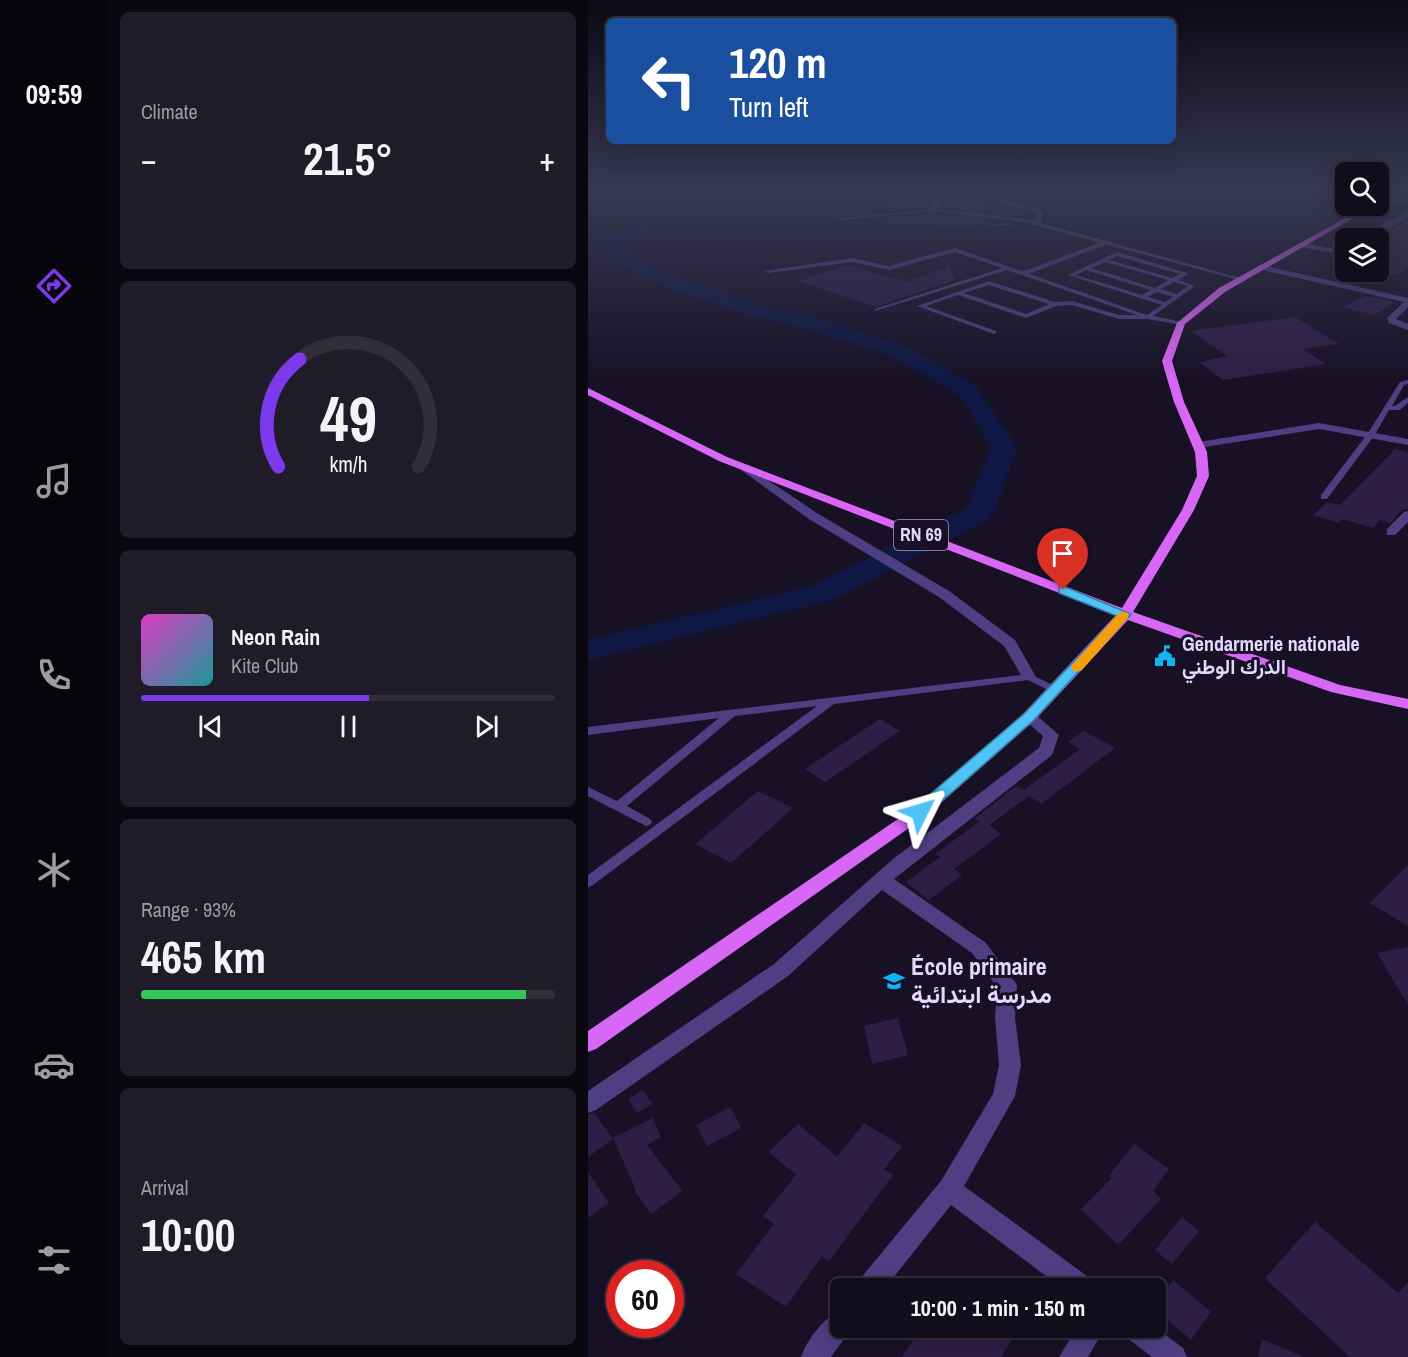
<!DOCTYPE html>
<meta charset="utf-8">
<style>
body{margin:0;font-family:"Archivo Narrow",Vazirmatn,sans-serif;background:#1f1b29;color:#f1f3f6;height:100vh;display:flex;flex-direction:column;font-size:22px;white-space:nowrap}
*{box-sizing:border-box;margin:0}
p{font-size:20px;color:#9c9ca3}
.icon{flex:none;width:33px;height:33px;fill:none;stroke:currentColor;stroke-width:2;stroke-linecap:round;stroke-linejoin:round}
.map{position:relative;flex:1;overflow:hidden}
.side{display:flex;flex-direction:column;gap:12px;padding:12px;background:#0a070f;width:480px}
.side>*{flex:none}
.top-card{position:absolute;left:18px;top:18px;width:570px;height:126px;border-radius:9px;box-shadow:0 6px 24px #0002,0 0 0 2px #312d3b;background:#1a4fa0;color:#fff;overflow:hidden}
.tools{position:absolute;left:747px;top:162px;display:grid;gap:12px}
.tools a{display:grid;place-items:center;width:54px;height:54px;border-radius:9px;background:#120d1c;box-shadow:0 6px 24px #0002,0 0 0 2px #312d3b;font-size:30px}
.speed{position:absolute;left:18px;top:1260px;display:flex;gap:12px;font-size:30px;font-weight:700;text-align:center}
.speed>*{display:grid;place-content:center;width:78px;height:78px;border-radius:50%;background:#120d1c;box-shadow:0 6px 24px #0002,0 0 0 2px #312d3b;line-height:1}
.speed .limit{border:9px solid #d22;background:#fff;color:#111}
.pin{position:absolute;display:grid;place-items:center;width:51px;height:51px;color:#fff;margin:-62px -26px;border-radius:50% 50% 50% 0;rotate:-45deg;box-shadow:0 0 6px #0007}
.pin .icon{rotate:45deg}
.me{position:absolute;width:66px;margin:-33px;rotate:50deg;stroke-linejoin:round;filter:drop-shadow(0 0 4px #0008)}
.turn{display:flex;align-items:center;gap:21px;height:126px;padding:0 24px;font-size:27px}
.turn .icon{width:78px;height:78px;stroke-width:2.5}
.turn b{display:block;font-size:42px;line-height:51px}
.big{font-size:45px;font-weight:800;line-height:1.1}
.side .tile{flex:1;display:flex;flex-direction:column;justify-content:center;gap:9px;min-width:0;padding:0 21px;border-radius:9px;background:#1f1b29}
.side .dial{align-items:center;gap:0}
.dial svg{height:156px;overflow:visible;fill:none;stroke:#312d3b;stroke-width:7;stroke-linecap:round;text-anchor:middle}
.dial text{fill:#f1f3f6;stroke:none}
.song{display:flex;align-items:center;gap:18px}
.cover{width:72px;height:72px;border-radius:9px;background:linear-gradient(135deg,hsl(310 70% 55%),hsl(180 70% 35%))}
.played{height:6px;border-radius:3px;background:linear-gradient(90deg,#7c3aed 55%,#312d3b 55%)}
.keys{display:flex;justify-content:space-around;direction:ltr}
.heat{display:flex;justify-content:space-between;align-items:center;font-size:33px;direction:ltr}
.charge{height:9px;border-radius:4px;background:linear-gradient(90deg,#34c759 93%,#312d3b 0)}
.trip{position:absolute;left:242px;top:1278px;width:336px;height:60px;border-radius:9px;background:#120d1c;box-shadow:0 6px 24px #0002,0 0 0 2px #312d3b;font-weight:800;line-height:60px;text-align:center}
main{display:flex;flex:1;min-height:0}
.tab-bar{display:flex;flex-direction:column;width:108px;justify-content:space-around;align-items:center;background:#07050b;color:#9c9ca3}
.tab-bar .icon{width:42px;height:42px}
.tab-bar .active{color:#7c3aed}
.tab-bar b{font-size:27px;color:#f1f3f6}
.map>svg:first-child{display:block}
</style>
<main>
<nav class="tab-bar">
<b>09:59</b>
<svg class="icon active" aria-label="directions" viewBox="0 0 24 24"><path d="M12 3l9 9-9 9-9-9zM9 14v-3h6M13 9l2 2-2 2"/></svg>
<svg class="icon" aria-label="music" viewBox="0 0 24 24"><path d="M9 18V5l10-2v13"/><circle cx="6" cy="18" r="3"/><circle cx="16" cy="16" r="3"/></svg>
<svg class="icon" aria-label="phone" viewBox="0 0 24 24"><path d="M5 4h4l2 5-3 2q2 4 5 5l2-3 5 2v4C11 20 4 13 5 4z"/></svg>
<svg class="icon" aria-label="climate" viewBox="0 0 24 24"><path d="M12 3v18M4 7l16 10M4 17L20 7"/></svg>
<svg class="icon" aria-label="car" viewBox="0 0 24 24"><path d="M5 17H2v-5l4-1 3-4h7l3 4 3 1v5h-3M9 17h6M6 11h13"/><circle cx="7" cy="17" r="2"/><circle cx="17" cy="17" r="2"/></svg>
<svg class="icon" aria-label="filters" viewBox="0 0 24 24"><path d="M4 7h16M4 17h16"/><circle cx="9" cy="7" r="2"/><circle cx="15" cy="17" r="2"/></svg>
</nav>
<section class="side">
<div class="tile"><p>Climate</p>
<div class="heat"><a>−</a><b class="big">21.5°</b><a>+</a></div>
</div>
<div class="tile dial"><svg viewBox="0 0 100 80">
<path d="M14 69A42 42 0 1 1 86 69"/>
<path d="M14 69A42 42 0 0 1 25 14" stroke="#7c3aed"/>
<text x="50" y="56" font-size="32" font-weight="700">49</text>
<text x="50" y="72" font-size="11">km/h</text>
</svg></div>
<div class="tile">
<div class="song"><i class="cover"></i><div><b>Neon Rain</b><p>Kite Club</p></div></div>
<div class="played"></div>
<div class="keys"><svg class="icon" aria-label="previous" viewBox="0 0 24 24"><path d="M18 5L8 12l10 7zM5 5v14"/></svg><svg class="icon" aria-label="pause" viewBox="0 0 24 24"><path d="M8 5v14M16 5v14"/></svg><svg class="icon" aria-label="next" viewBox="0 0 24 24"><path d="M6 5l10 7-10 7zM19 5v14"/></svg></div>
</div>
<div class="tile"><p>Range · 93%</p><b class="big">465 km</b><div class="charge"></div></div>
<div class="tile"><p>Arrival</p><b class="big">10:00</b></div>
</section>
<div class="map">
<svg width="820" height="1357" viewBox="0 0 820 1357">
<rect width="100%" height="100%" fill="#181126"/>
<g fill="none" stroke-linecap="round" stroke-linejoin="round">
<path fill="#0e1842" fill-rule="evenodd" d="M188,189H222L214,194L123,209L35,243L36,249L76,274L179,307L254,325L315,345L388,385L429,447L406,513L401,519L245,600L0,660V640L223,586L378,508L403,447L371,395L299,355L239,335L165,316L62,282L19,252L16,240L19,236L113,202Z"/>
</g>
<path fill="#2d1e46" d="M334,194L346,198L342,207L296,212L301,202Z
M375,194L403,202L400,212L352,207L355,198Z
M346,213L399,220L398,224H385V226L290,223L292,219Z
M820,220V267L808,275L790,272V237Z
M260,265L318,282L362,266L367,280L287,307L211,281Z
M777,296L808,302L786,315L754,307Z
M707,317L751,344L715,349L738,364L635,380L611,362L639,356L603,331Z
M807,449L820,452V509L814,510L802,523L792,520L785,528L754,519L751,523L725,515L739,502L752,505Z
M292,719L312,731L237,782L217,769Z
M496,731L527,748L453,804L441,796L401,825L413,834L366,869L374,875L341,900L318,882L352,857L347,854L391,822L386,819L428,786L436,790L492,749L480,742Z
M170,791L205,808L143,863L107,844Z
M820,865V926L782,903Z
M820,947V1005L789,953Z
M310,1018L320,1055L284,1064L276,1026Z
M55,1090L64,1104L49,1113L40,1099Z
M142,1107L153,1128L119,1146L108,1125Z
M6,1113L25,1139L0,1157V1115Z
M64,1118L73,1137L59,1145L94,1191L63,1214L47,1191L48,1190L25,1138Z
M276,1123L314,1146L296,1169L305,1175L241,1261L234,1256L198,1307L148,1274L186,1224L175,1216L208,1175L181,1152L210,1124L249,1157Z
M546,1144L581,1169L565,1191L573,1199L530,1245L493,1209L524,1178L521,1176Z
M0,1172L21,1203L0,1218Z
M594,1217L611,1231L584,1264L567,1250Z
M727,1222L810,1293L820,1282V1357H762L677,1278Z
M585,1280L623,1312L603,1340L567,1309V1304Z
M334,1328H417L427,1335L413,1357H314Z
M674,1339L716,1357H670Z"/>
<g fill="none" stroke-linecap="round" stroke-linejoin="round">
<path fill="#4d3f82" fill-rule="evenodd" d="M361,191L363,193L354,195L349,209L449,220L450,213L396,197L398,195L455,211L453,222L452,223L656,279L651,280L443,224V223L346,211L255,220L236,214L238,213L255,218L344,209L350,193Z
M423,223L425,225L402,226L400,225Z
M367,248L559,315L574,305L480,275L529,252L599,273V275L590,280L607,286L565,316L595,322L596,323L593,325L560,319H531L484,305L468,306L438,318L370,295L338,306L408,331V333L406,334L329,306L401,281L467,302L484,301L531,315H549L419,270L287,311V309L414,268L367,252L301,270L265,262L180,273L177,271L265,258L301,266ZM529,256L592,274L584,278L521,260ZM517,262L580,280L567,288L503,268ZM498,270L563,290L554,295L488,275ZM586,282L600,286L589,294L573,289ZM401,285L461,304L438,314L376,293ZM569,292L585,297L577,302L560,297Z
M820,380V384L816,385L804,406H807L820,397V403L812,410H801L786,436L739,499H733V495L780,433L812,382Z
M441,674L470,687L471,689L470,691H462L440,680L246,704L5,885L0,887V875L229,706L147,716L39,806L62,819L64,822L62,825L58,826L0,796V787L29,801L131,718L0,735V727Z"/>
<path fill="#4d3f82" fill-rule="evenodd" d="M795,197L820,201V205L793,200Z
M820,212V217L785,238H777L787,228Z
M518,240L525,242L438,275L431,273Z
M715,243L758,251V255L712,247Z
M673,265L820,298V307L808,319L820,324V330L801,323L799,318L816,302L670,269V265Z
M731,423L820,439V445L731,429L610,448L605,445L610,442Z
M157,465L229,513L361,591L427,640L448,677L446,680H436L416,646L351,597L221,519L153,470V466Z
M820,511V522L807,535H799V529L816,512Z
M441,712L447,714L471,735L464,755L306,879L398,943L429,985L427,1018L433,1065L427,1096L376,1186L503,1279L507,1288H474L363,1205L297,1288H268L272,1279L353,1181L405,1094L411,1065L407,1018L409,987L384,953L294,890L200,976L8,1110L0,1113V1091L186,964L305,859L451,748L455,736L433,717Z
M252,1311V1328H264L243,1357H213C219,1340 235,1318 252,1311Z
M567,1327L595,1348L599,1357H564L538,1337L534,1328Z
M489,1328H517L500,1357H471Z"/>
<path fill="#d867f5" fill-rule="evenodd" d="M808,189H815L790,203V198Z
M779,206H786L637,292L597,324L584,361L596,402L619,452L621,476L606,510L545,612L752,685L820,699V709L743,692L540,620L447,720L338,816L8,1049L0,1052V1031L326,808L435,714L528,615L131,461L0,395V388L139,457L534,608L594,510L609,476L607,452L586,402L574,361L589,323L631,288Z"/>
</g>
<linearGradient id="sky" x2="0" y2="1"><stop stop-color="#0d0915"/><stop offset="0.5" stop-color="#373852"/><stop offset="1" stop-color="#373852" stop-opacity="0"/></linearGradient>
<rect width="820" height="379" fill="url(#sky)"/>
<path fill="#4fc3f7" stroke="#337fa1" stroke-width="1.5" d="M475,586L543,614L446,720L337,816H326L324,812L326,808L436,714L529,616L471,593V587Z"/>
<path fill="#f59e0b" d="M536,612L540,613V618L493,671H484V665L531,613Z"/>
<defs>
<symbol id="civic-bare" viewBox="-9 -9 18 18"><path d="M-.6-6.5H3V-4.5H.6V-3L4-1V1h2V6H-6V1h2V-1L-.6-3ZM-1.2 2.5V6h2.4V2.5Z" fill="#11b4f0" stroke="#181126" stroke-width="2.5" paint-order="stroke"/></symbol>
<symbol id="school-bare" viewBox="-9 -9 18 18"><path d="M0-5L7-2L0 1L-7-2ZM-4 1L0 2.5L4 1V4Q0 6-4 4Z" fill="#11b4f0" stroke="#181126" stroke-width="2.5" paint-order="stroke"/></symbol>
</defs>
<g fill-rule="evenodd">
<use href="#civic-bare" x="562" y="641" width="30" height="30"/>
<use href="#school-bare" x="291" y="966" width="30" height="30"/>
</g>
<g text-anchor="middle" stroke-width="6" stroke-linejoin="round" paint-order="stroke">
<rect fill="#181126" stroke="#a69cbc" stroke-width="1.5" x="306" y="520" width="54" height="30" rx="4.5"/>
<g font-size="18" font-weight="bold" fill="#e3d8fd">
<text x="333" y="541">RN 69</text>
</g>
<g font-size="20" font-weight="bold" fill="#e3d8fd" stroke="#181126" text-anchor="start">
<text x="594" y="651">Gendarmerie nationale<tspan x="594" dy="23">الدرك الوطني</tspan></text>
</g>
<g font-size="24" font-weight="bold" fill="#e3d8fd" stroke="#181126" text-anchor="start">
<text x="323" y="975">École primaire<tspan x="323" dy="28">مدرسة ابتدائية</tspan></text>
</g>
</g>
</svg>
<div class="tools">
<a><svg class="icon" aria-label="search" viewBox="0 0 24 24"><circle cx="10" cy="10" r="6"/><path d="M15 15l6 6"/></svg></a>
<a><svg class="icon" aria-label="layers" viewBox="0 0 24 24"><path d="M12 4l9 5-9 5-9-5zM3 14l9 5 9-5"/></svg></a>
</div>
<div class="speed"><div class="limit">60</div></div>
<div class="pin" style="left:475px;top:590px;background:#d93025"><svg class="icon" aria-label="arrive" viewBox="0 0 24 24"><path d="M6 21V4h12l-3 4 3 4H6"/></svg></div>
<svg class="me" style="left:332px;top:812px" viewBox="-20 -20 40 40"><path d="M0-17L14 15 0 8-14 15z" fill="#4fc3f7" stroke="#fff" stroke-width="4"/></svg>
<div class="trip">10:00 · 1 min · 150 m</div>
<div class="top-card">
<div class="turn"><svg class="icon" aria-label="left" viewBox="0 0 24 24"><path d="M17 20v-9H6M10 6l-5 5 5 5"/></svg><div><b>120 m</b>Turn left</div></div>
</div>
</div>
</main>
